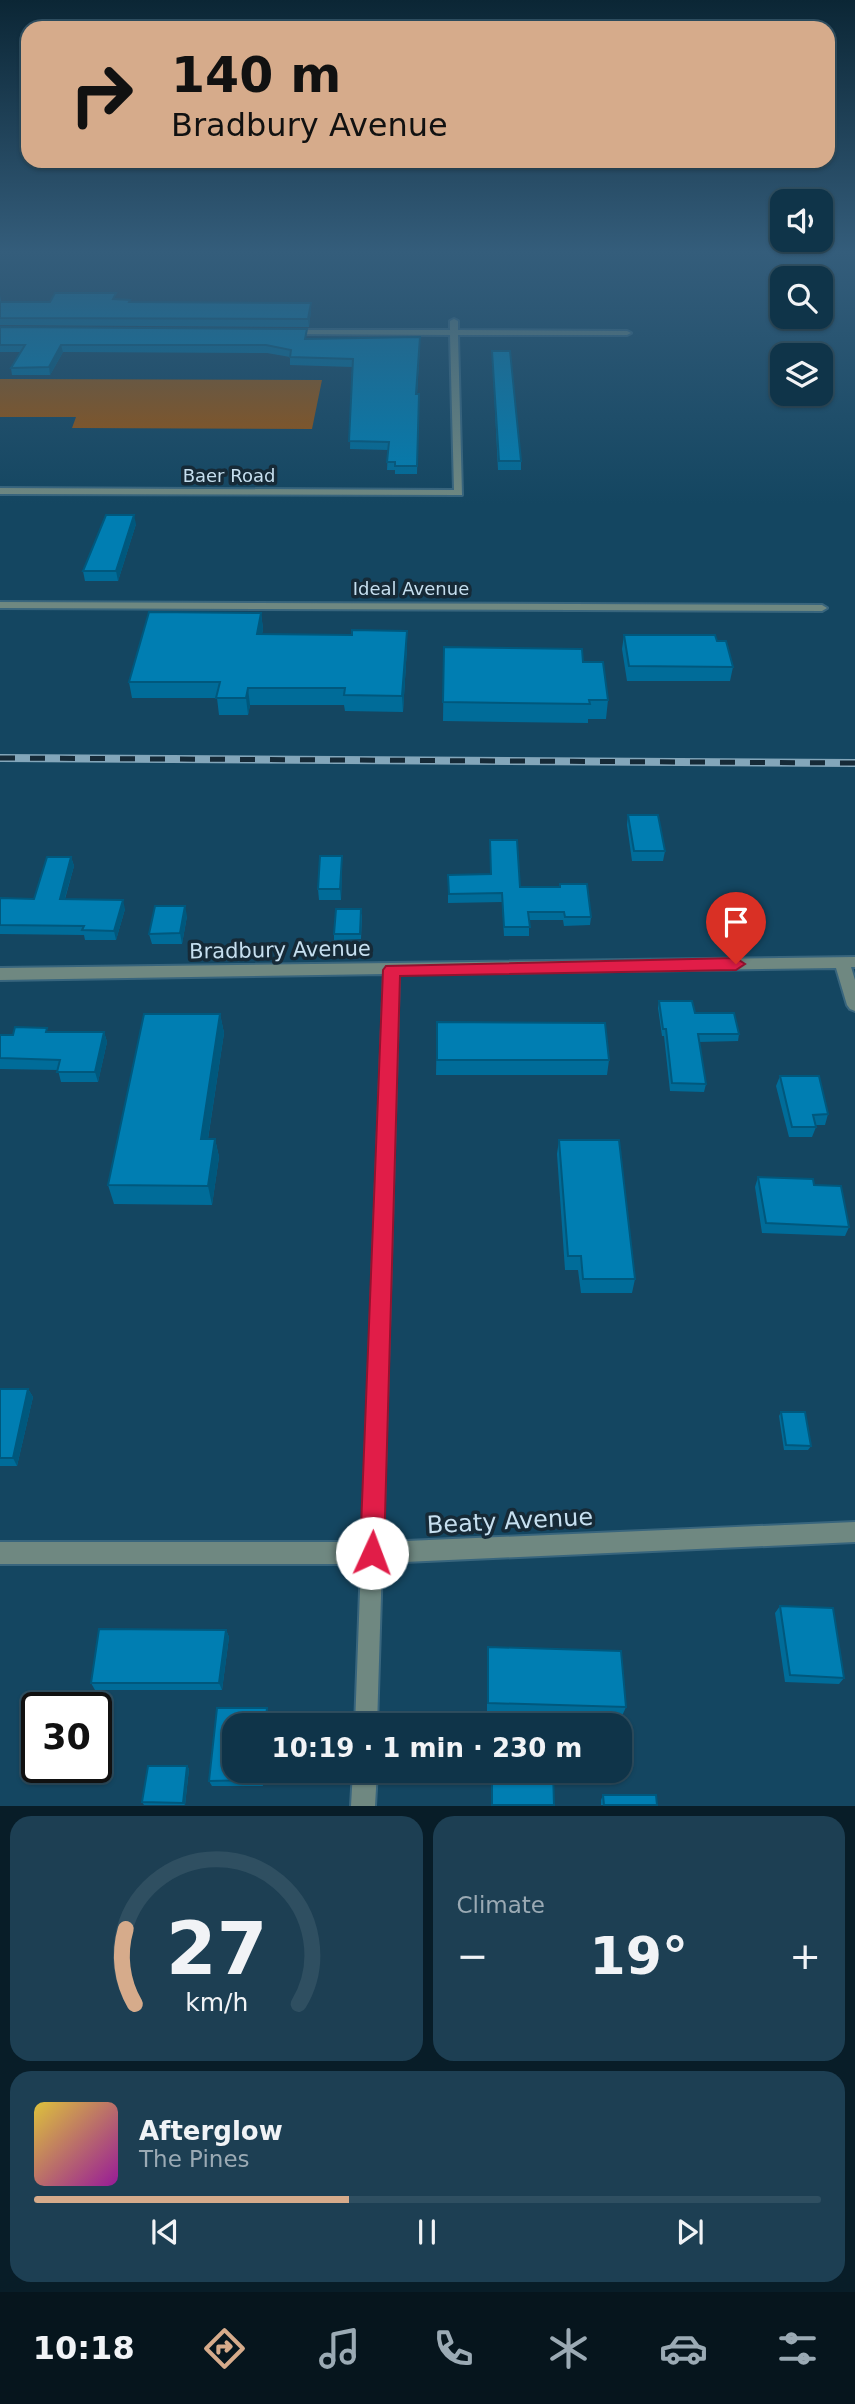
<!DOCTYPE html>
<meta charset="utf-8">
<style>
body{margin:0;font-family:"DejaVu Sans",sans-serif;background:#1d3f53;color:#f1f3f6;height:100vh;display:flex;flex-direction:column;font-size:26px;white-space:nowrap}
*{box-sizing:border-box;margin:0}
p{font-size:23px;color:#9baab4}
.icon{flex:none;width:38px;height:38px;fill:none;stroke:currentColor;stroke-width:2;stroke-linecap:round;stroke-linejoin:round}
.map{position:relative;height:1806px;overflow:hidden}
.sheet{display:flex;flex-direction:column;gap:10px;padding:10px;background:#081d28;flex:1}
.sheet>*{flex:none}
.top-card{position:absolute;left:21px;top:21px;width:814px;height:147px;border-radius:21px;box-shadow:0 2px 5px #0004,0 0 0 2px #2f4f61;background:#d6ab8b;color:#111;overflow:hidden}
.controls{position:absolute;left:770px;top:189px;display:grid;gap:14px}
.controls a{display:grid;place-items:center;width:63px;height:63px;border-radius:14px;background:#0f3449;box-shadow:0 2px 5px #0004,0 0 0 2px #2f4f61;font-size:35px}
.speed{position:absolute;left:21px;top:1692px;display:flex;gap:14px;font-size:35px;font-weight:700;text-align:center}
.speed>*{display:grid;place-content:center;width:91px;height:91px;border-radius:50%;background:#0f3449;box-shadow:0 2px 5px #0004,0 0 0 2px #2f4f61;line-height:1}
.speed .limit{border:4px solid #111;border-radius:10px;background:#fff;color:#111}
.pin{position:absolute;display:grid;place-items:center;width:60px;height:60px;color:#fff;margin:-72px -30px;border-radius:50% 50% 50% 0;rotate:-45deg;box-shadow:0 0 7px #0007}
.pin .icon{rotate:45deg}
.me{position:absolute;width:77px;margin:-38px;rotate:2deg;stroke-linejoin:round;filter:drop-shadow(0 0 5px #0008)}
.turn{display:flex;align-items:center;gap:24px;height:147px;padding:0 35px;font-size:32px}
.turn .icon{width:91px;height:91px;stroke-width:2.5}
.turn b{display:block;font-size:49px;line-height:60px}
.big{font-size:52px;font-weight:700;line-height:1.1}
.sheet .tile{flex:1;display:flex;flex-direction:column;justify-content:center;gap:10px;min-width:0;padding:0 24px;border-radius:21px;background:#1d3f53}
.sheet .dial{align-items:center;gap:0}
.dial svg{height:182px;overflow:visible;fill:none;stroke:#2f4f61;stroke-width:7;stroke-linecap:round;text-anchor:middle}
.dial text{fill:#f1f3f6;stroke:none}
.song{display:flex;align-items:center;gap:21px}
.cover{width:84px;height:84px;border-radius:10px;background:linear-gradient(135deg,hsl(50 70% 55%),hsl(300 70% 35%))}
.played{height:7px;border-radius:4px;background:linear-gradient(90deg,#d6ab8b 40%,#2f4f61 40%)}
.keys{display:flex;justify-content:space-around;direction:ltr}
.heat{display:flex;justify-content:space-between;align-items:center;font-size:38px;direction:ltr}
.sheet .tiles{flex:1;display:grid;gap:10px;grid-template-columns:1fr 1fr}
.tile:last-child{grid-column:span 2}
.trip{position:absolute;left:222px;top:1713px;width:410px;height:70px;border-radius:21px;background:#0f3449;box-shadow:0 2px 5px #0004,0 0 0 2px #2f4f61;font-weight:700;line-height:70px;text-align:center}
.menu{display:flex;height:112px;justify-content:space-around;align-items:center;background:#06151d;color:#9baab4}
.menu .icon{width:49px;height:49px}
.menu .on{color:#d6ab8b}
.menu b{font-size:32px;color:#f1f3f6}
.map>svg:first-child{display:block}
</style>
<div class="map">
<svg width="855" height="1806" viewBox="0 0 855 1806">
<rect width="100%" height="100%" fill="#144661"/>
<path fill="#9b530c" d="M0,379L322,380L312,429L72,428L76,417H0Z"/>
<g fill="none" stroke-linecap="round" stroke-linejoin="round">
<defs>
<path id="minor" d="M454,319L458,321V330L627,331L631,333L627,335H458L462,495L0,494V488L454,490L450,335L289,334L285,332L289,330H450V321Z
M0,602L822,605L827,608L822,611L0,608Z
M855,957V967H851L855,980V1011L850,1009L847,1005L836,968L399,974L383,1542L855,1522V1542L382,1563L377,1726H355L361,1564H0V1542H362L384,974L0,980V968Z
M353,1771H377L375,1806H351Z"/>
</defs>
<use href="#minor" stroke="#38657d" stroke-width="4"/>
<use href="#minor" fill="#6f8881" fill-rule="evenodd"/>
<defs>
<path id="rail" d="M0,758L855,763"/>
</defs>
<use href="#rail" stroke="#83a6ba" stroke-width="8"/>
<use href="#rail" stroke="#162a37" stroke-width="5" stroke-dasharray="15" stroke-linecap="butt"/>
</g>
<path fill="#006c99" d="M0,295L1,302L130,300L131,302L311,310L309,327L0,325Z
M0,327L307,339L420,344L417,394H419L417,474H395V470H387L388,450L350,449L352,367L290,365V357L267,353L63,352L50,375H12L11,368L21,352H0Z
M492,351L521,461V470H498Z
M136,524L118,581H85L83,571Z
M261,613L263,629L262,634L352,635L407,631V647L403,712L345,711L344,705H250L248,715H219L217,698H132L129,682Z
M624,635L717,641L733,667L730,681H627L622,649Z
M444,647L583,662L608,700L606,719H588V723L443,721Z
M628,815L665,851L663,861H632L627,825Z
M490,840L520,887H559L560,884L591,917L590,925L564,926L563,920H529V936H504L502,902L448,903V875L490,874Z
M71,857L74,866L65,899L125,909L116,940H85L84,935L0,934V898L34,899Z
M342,866L341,900H319L318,889Z
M362,914L361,939L334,940V934Z
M187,916L182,944H152L149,934Z
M659,1001L695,1013L739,1034L738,1041L699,1042L706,1084L704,1092L670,1091L664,1036H662L658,1008Z
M220,1014L224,1033L208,1139H215L219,1157L212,1205L114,1204L108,1185Z
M437,1022L609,1060L607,1075H436Z
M48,1032H104L107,1042L98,1082H61L58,1070L0,1069V1035H13Z
M780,1076L828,1114L825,1125H815L816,1127L812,1137H789L776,1086Z
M559,1140L635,1279L632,1293H581L578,1270H565L557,1154Z
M758,1177L814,1185L849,1227L845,1236L762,1233L755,1187Z
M0,1389H28L33,1397L17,1466H0Z
M781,1412L811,1446L808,1450H784L779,1416Z
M780,1606L844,1678L839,1684L785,1682L775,1613Z
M226,1630L229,1637L222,1690H95L91,1683Z
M488,1647L626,1707L622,1716L487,1712V1657Z
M267,1708L269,1714L263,1786H212L209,1781Z
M187,1766L189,1769L185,1805H144L142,1802Z
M603,1795L657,1805H601V1800Z"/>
<path fill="#00587d" d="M311,303V310L309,327L308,319Z
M61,345L63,352L50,375L49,367Z
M134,515L136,524L118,581L116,571Z
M261,613L263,629L259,651L257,634Z
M407,631V647L403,712L402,696Z
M248,688L250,705L248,715L246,698Z
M342,856V866L341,900L340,889Z
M71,857L74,866L62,908L60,899Z
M123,900L125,909L116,940L114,931Z
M185,906L187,916L182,944L180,933Z
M220,1014L224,1033L205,1158L201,1139Z
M104,1032L107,1042L98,1082L95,1072Z
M215,1139L219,1157L212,1205L208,1186Z
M28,1389L33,1397L17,1466L13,1458Z
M226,1630L229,1637L222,1690L219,1683Z
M267,1708L269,1714L268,1726H265Z
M187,1766L189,1769L185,1805L183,1803Z
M262,1771H264L263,1786L261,1780Z"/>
<path fill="#007eb2" stroke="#00587d" stroke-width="2" d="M55,293H116L113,299L130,300L129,302L311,303L308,319L0,318V302H50Z
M0,327L307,329L305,339L420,337L416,394H419L417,466H395V462H387L389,442L349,441L353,359L290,357L291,350L266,345H61L49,367L11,368L25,345H0Z
M492,351H510L521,461H499Z
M106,515H134L116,571H83Z
M149,612L261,613L257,634L352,635V630L407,631L402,696L344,695L345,688H248L246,698H216L220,682H129Z
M624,635H715L717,641H726L733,667L629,666Z
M444,647L582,649L583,662H603L608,700H589L590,704L443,702Z
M628,815H658L665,851H634Z
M490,840H517L520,887H560V884H587L591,917H565L564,912H528L530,927H504L502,893L449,894L448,875L491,874Z
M320,856H342L340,889H318Z
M47,857H71L60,899L123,900L114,931L82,930L84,926L0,925V898L34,899Z
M155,906H185L180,933L149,934Z
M336,909H361L360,934H334Z
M659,1001H692L695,1013H734L739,1034H698L706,1084L672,1083L666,1029H663Z
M144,1014H220L201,1139H215L208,1186L108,1185Z
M437,1022L605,1023L609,1060H437Z
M15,1027L47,1028L46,1032H104L95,1072H57L60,1060L0,1058V1035H13Z
M780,1076H819L828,1114L813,1115L816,1127H792Z
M559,1140H619L635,1279H583L581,1256H568Z
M758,1177L813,1179L814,1185L841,1186L849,1227L766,1223Z
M0,1389H28L13,1458H0Z
M781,1412H805L811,1446L786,1445Z
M780,1606L833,1608L844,1678L790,1675Z
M99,1629L226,1630L219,1683H91Z
M488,1647L621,1651L626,1707L488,1703Z
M217,1708H267L265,1726H234V1771H262L261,1780L209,1781Z
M148,1766H187L183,1803L142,1802Z
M492,1771H553L554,1805H492Z
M603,1795H656L657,1805H604Z"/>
<linearGradient id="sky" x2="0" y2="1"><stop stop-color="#0b2635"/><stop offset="0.5" stop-color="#345d7b"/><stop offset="1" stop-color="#345d7b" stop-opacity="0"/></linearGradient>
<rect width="855" height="504" fill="url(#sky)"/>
<path fill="#e11d48" stroke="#92132f" stroke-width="2" d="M736,958L745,964L736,970L400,976L384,1553L381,1562L372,1565L364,1562L360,1553L383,970L386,966Z"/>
<g text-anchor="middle" stroke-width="7" stroke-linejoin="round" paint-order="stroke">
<g font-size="18" fill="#c6dfef" stroke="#162a37">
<text x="229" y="482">Baer Road</text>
<text x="411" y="595">Ideal Avenue</text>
</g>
<g font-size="21" fill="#c6dfef" stroke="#162a37">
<text transform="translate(280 950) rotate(-1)" y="7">Bradbury Avenue</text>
</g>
<g font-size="24" fill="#c6dfef" stroke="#162a37">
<text transform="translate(510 1521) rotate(-3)" y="8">Beaty Avenue</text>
</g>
</g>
</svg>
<div class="controls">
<a><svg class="icon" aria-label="sound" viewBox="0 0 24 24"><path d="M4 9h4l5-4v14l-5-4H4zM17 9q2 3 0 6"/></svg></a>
<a><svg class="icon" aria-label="search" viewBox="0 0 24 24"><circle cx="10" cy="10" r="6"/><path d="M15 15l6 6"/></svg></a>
<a><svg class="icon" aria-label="layers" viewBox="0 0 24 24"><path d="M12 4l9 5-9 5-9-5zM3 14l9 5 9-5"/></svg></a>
</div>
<div class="speed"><div class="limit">30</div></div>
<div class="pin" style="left:736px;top:964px;background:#d93025"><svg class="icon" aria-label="arrive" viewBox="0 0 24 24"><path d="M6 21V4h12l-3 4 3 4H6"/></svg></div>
<svg class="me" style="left:372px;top:1553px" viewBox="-20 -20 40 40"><circle r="19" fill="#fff"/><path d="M0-13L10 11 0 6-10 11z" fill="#e11d48"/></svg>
<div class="trip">10:19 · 1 min · 230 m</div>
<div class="top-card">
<div class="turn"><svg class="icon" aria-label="right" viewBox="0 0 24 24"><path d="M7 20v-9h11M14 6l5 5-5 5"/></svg><div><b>140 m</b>Bradbury Avenue</div></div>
</div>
</div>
<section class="sheet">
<div class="tiles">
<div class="tile dial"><svg viewBox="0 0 100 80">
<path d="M14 69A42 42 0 1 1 86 69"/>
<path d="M14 69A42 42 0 0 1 10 36" stroke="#d6ab8b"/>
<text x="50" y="56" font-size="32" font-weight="700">27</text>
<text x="50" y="72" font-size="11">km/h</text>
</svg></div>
<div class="tile"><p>Climate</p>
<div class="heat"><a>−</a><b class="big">19°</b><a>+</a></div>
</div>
<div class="tile">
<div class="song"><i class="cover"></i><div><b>Afterglow</b><p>The Pines</p></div></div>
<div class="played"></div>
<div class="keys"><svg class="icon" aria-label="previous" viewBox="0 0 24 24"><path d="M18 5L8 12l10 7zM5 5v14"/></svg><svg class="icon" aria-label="pause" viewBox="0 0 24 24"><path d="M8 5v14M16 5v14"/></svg><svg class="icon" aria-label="next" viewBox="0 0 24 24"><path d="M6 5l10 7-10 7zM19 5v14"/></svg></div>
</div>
</div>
</section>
<nav class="menu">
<b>10:18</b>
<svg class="icon on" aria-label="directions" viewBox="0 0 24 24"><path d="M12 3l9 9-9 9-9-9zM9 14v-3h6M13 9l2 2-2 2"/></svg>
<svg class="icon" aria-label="music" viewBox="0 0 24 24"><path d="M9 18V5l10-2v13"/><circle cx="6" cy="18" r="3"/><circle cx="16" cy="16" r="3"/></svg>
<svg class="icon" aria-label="phone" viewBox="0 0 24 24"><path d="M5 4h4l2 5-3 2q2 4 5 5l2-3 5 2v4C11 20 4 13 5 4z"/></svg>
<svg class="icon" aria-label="climate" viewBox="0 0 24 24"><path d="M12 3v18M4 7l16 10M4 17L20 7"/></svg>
<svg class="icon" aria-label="car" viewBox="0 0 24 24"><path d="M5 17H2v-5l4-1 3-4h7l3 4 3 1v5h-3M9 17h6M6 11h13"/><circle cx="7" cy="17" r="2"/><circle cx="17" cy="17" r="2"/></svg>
<svg class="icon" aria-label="filters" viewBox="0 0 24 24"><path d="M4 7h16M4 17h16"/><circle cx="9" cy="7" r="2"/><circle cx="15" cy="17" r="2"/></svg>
</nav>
